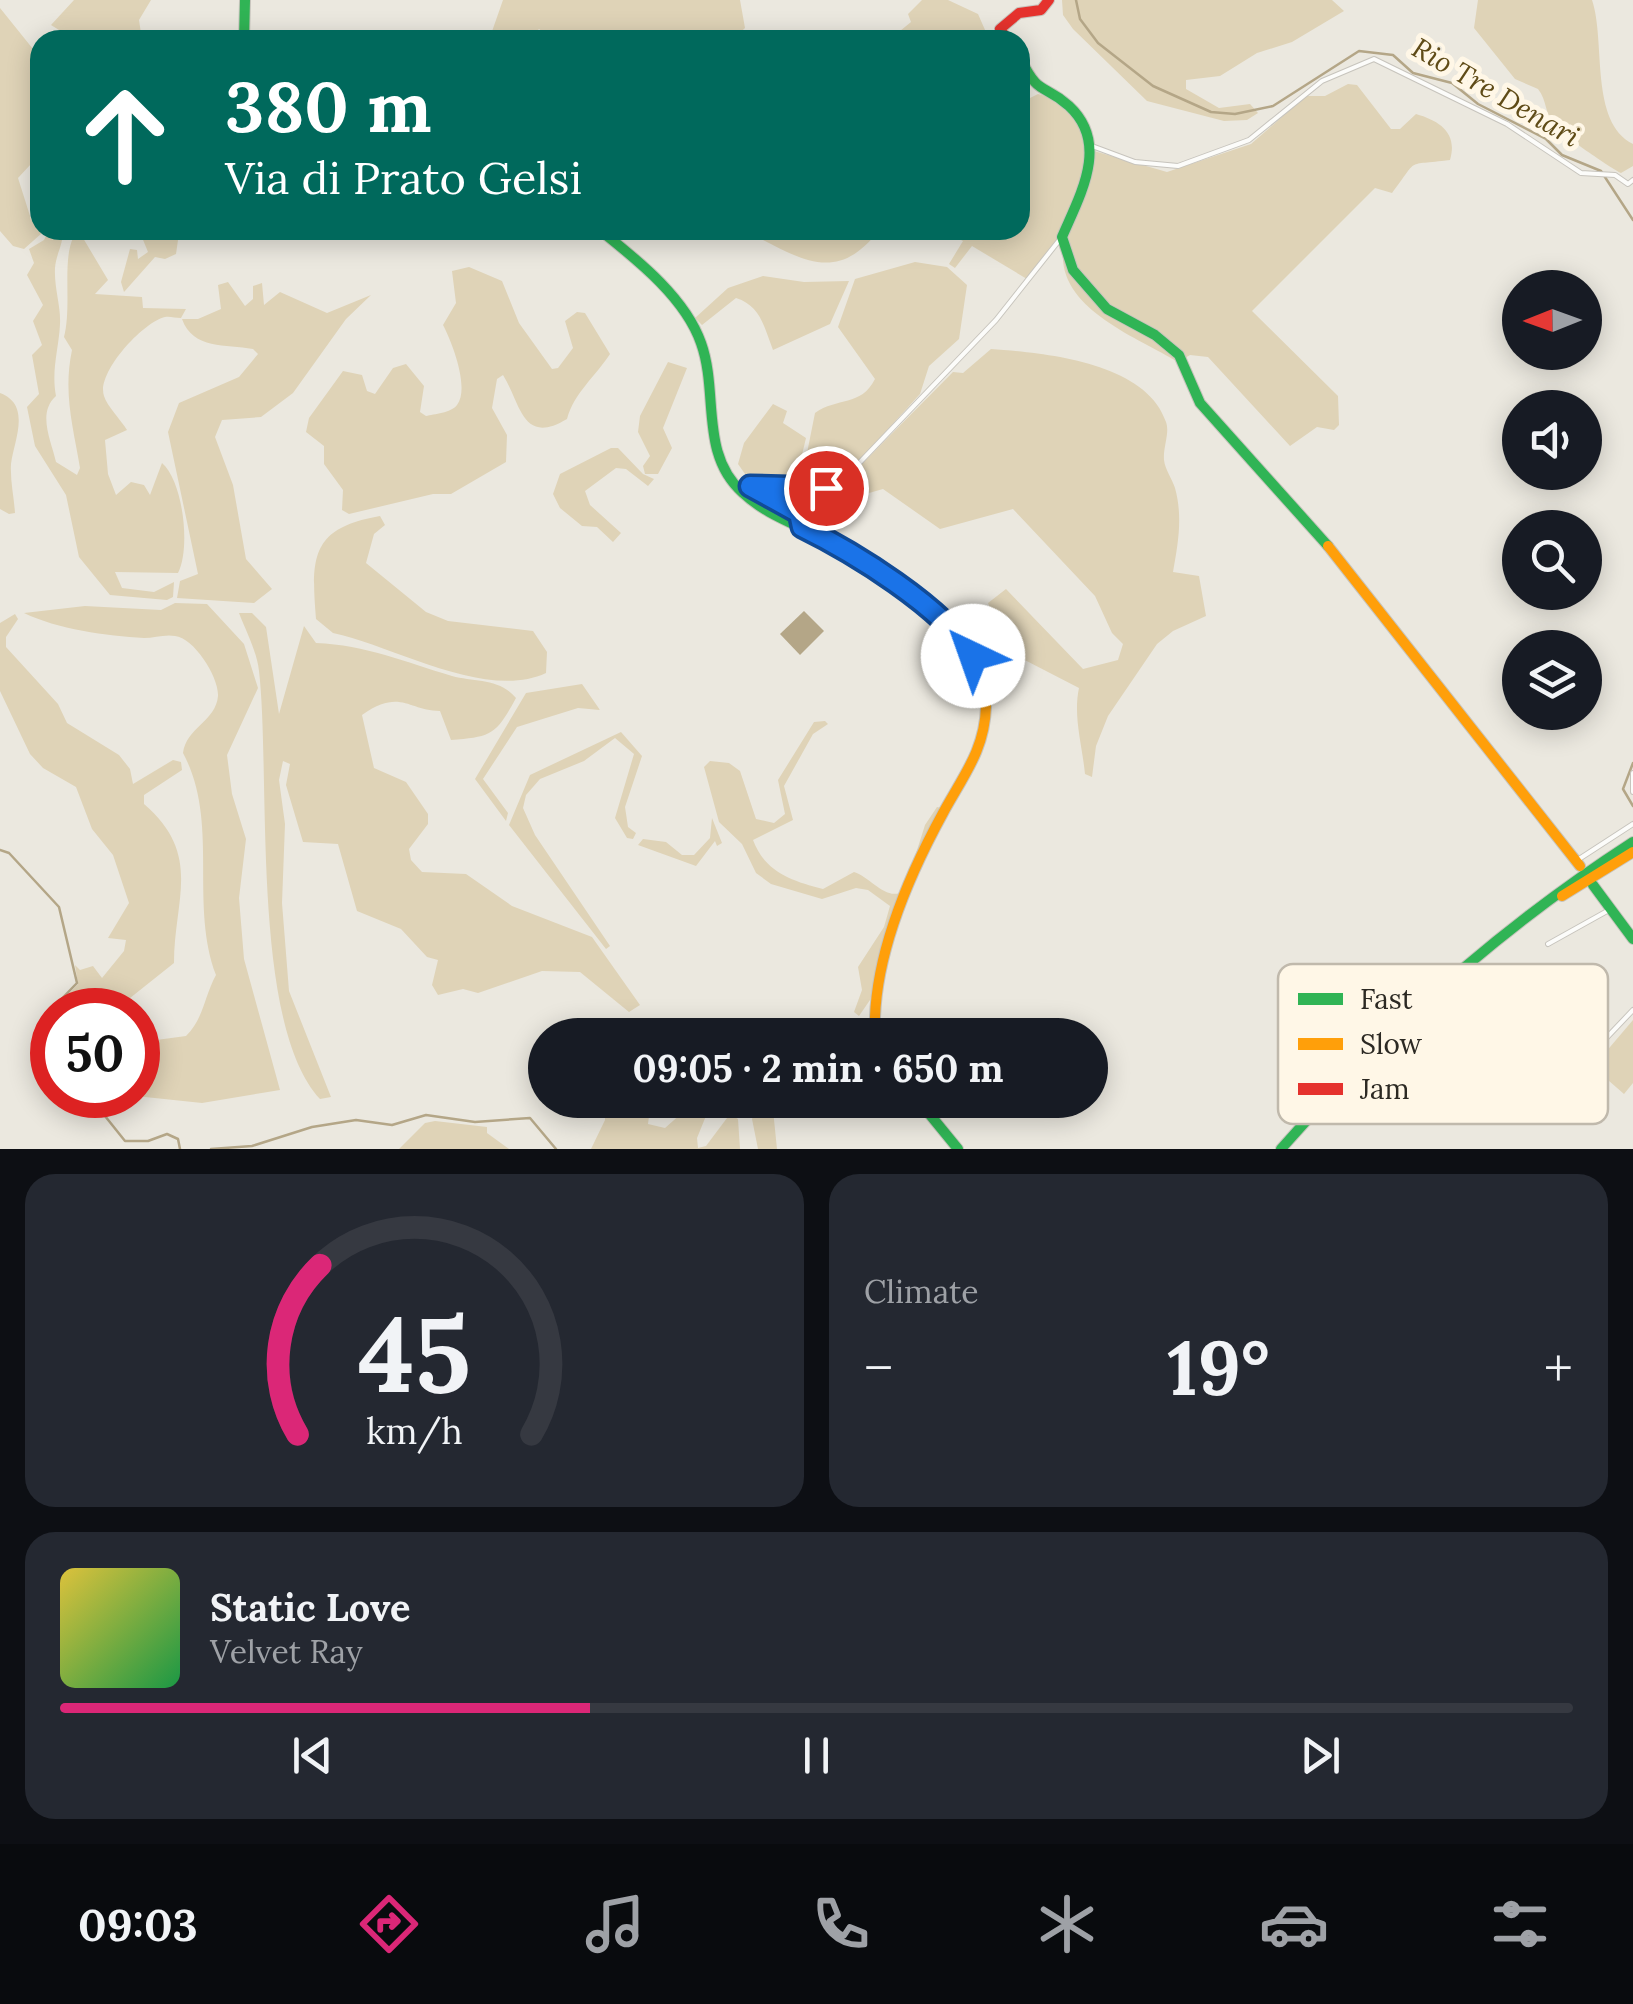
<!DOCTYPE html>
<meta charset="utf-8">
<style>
body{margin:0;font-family:Lora,serif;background:#242831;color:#f1f3f6;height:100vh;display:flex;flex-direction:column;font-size:38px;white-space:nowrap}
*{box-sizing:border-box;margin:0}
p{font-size:32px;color:#9ea1a6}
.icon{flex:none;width:55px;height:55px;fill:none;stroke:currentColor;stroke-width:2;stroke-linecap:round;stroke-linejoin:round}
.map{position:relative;height:1149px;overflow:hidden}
.side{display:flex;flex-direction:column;gap:25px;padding:25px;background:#0d0f14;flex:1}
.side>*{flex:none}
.banner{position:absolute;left:30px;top:30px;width:1000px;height:210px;border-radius:30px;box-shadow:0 5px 25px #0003;background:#00695c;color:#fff;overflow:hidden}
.needle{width:65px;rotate:269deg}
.buttons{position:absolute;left:1502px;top:270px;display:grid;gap:20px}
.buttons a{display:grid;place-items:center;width:100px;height:100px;border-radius:50%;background:#171b24;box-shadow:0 5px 25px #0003;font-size:50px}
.speed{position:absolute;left:30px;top:988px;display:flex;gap:20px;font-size:50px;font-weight:700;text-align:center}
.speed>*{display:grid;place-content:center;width:130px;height:130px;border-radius:50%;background:#171b24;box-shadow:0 5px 25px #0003;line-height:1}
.speed .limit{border:15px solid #d22;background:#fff;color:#111}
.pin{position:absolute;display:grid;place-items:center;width:85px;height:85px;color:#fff;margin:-42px;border:5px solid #fff;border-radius:50%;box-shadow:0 2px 10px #0007}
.me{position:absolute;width:110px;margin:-55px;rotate:318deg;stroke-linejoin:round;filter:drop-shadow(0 0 8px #0008)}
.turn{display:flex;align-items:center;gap:35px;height:210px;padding:0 30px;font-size:45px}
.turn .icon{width:130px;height:130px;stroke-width:2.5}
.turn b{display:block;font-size:70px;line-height:85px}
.big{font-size:75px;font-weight:700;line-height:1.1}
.side .card{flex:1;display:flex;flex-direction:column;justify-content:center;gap:15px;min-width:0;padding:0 35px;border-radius:30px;background:#242831}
.side .dial{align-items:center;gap:0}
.dial svg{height:260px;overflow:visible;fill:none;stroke:#363941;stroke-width:7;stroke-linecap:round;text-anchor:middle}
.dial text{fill:#f1f3f6;stroke:none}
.song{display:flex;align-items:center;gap:30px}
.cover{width:120px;height:120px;border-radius:15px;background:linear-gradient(135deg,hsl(50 70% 55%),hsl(140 70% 35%))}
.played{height:10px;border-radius:5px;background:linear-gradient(90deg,#db2777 35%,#363941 35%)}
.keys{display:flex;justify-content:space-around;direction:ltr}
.heat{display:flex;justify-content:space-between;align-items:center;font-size:55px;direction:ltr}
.side .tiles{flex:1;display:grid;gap:25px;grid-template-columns:1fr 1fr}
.card:last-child{grid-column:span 2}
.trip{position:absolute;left:528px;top:1018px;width:580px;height:100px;border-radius:50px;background:#171b24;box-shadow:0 5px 25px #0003;font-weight:700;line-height:100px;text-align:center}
.tab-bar{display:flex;height:160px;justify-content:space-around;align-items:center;background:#090b0e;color:#9ea1a6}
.tab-bar .icon{width:70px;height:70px}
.tab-bar .active{color:#db2777}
.tab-bar b{font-size:45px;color:#f1f3f6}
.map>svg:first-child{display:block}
</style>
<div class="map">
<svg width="1633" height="1149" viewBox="0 0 1633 1149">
<rect width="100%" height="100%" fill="#ebe8df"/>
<path fill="#dfd3b7" d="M74,0H151L139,20L142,40H75L51,25Z
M503,0H740L745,28C734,39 728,42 713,36L708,40H555L539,29L528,40H489Z
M922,0H948L978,14L989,39L1002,40H889L911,22L908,14Z
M1062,0H1332L1344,11L1292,42L1257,53L1220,76L1186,80V89L1219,108L1250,104L1258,113L1247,120L1224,121L1147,101L1073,29L1063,15Z
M1478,0H1592C1606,41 1589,122 1633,144V166L1621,173C1612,169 1560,133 1554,126C1545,114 1547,100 1538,89L1515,79L1474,28Z
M0,8L33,49L40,94L31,164L18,178L31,219L42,233L24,249L13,246L0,231Z
M1348,84L1357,85L1391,129H1400L1416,114C1440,121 1458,133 1450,160C1403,166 1420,157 1392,193L1375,188L1252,311L1338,396L1339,425L1334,430L1317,427L1290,446L1208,357L1190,355L1178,362C1135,336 1048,305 1065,240C1073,209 1091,183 1094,151L1167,172L1251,144L1306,96H1325Z
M1038,94C1068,101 1083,124 1091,153L1058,239L1027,279L972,246L955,268L949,264L963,241L942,230H1020V103Z
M49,230H63C63,246 56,254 55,268C54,288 61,306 60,324C59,348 51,370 56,396C37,413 51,440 56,462L77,475L80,468C73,426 63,393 72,350L64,337C72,306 62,262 73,238H83L108,280L95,294L142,297L143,308L186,309L181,318C175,318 170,316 165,317C143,322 96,373 104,396C107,406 121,420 127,430L105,440L108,474L116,495L131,482L144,485L150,495L162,463C183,481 191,548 178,573L115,572L122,588L154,592L174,582L173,597L167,600L110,595L79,557L66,495L35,446L27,407L39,394L32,355L42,345L33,321L43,305L27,275L34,263L29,249L44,240Z
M139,230L192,231L178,240L176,254L165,259L155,257L124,292L121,282L130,249L137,250L138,259L148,252Z
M743,230H879C835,288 797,256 743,230Z
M915,262L947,267L967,285L959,339L929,366L920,394L847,474L827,485L801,483L815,413C837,397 861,407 875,379L838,327L855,279Z
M469,267L502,281L519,323L552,369L558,368L573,348L565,321L577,312L585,313L610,354C595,377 574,393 567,419C522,446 521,404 503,375L497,379L492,408L507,435L506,462L451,494H433L349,514L342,510L343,490L324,464V446L306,432L309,418L343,371L362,375L367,391L375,394L393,368L406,364L424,386L420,412L426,416C434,414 451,413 457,405C470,388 452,342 443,325L456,303L452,271Z
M763,276L804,282L849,281L830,324L773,350C764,327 761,306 736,298L702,325L695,318L728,288Z
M228,282L245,306L253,299V286L262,283L264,305L280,292L327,313L371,295L346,319L293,393L261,417L222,420L215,437L233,485L246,559L272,589L254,603L177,598L180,581L198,574L168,432L179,403L239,377L258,354L253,349C226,344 193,350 182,319H198L221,309L218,285Z
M991,349C1044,353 1146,362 1166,422C1170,433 1163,447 1164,460C1165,469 1172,479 1175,488C1183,517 1178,544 1173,572L1199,576L1206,616L1173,631L1157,644L1108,716L1096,746L1092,777L1085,774C1082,744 1073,716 1079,688L1009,652L988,603L1006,589L1083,669L1118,660L1123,644L1112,633L1095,596L1013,509L940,529L883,489L869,493L841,526L833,514L812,518L796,507L799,491L841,485L953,372L963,373Z
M668,362L687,368L663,428L672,448L658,474H645L643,466L650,456L638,432L640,416Z
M0,393C32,405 14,440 11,464C10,480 14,497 15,513L9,514L0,509Z
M773,404L787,411L783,423L806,438L795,484L750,481L738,464L744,443Z
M611,448H618L643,474L654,479L648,486L626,469L616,468L585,491L590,505L621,533L613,542L597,527L582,526L560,508L553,494L560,474Z
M380,516L385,525L374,534L366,563L426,612L448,621L533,631L547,652L546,673C486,701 394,646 333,633L316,619C311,557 311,528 380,516Z
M175,603L207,604L244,644L258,688L227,755L232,794L246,839L239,898L244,959L280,1090L202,1103L126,1095H138V1037L149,1041L186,1036C204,1018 204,997 216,975C189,903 220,822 183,753C186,728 216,721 218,696C219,677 194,638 175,636C165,634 154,638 144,638C107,636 57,629 24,613L85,606L161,610Z
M239,613H252L266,627L279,714L304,626L316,643C366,645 405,662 452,676C474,682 500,678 516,698C496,735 492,737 451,740L440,711C408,711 401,688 362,715L374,768L406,782L428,814V824L409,849L411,860L422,872L466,874L512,906L592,937L640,1005L629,1012L580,972L542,971L478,993L463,989L438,995L432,985L438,960L427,957L401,929L357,911L338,844L303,842L286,785L290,764L283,761L279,780L285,824L282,903L289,991L331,1097L320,1099C250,1024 271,776 259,671C257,652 246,631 239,613Z
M15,614L18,619L6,637V647L58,704L67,723L119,755L130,769L133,784L173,760L181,762L182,770L144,795V804C203,855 174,899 174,963L115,1010H53L78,984L75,965L80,970L93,966L102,978L124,951L126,940L108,938L129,903L113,855L92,829L76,787L43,768L30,754L0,691V623Z
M582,684L600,710L578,708L517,727L483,779L508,813L506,821L475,779L526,693Z
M825,721L828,724L813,734L784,786L793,820L753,840C765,872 791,881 823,889L854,872C872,878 886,902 904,891L925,825L937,807L942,808L883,953L870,1000L859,1016L854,1012L862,990L858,967L884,927L890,906L868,890L856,888L822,899L771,884L756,873L742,844L719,822L704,767L710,761L729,763L740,771L756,819L774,823L785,814L778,780L814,722Z
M621,732L642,756L625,807L628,827L636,833L633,839L627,838L615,818L634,754L615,738L584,761L540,779L526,795L523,808L535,835L610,946L606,949L509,825L530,775Z
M712,818L722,843L717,846L715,841L696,866L638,845L643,839L666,842L682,855H694L710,838Z
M1633,1020V1083L1624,1094L1593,1067Z
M605,1100H651L648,1124L665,1128L691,1105L708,1111L697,1138L698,1148L706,1146L730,1114L738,1119L740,1149H591L605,1120Z
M759,1100H772L777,1149H758L752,1119Z
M435,1121L487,1127V1133L509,1149H399L425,1123Z"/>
<path fill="#b4a687" d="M804,611L824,631L800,655L780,634Z"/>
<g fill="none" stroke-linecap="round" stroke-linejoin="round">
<path stroke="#b4a687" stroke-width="2.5" d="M1076,0L1080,19L1098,43L1153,86L1211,112L1235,114L1273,106L1359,51L1393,55L1413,73L1452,83L1478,104L1546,139L1562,155L1601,171L1633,220
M1633,763L1623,789L1633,806
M0,850L9,853L59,907L77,983L46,1015L51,1038C38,1049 41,1068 46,1082L52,1086
M74,1095L85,1113L105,1116L125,1141H148L167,1134L178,1139L180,1149
M211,1149L252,1146L312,1127L356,1120L392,1125L426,1115L475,1122L530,1118L556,1149"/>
<defs>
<path id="street" d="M1092,146L1135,162L1178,166L1249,140L1322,81L1374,59L1507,124L1581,173L1615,175L1628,184L1633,180
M802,527L799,513L753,490L750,484L818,488L842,481L996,320L1061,238
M1633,773V792
M1576,861L1633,824
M1548,944L1609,910
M1554,1093L1633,1010"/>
<path id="fast" d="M244,40L245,0
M1020,58C1040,98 1042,82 1069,106C1110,144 1080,195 1062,237L1073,270L1107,309L1155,335L1179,355L1200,403L1328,546
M600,230C636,259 685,297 701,343C719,393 699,454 743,493C765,514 796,524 822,538C881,569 982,634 986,706
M1593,885L1633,939
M918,1100L958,1149
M1281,1149C1385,1030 1500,928 1633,842"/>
<path id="slow" d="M1328,546L1580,866
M1562,896L1633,852
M875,1035C872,961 908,877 943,813C963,776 985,750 986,706"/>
<path id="jam" d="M1008,40L1000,29L1019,13L1041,10L1049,0"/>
</defs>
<use href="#street" stroke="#c7c4bd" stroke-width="6"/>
<use href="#fast" stroke="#c7c4bd" stroke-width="12"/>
<use href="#slow" stroke="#c7c4bd" stroke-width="12"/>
<use href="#jam" stroke="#c7c4bd" stroke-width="12"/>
<use href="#street" stroke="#fcfcfa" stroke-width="4"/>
<use href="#fast" stroke="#30b455" stroke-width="10"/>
<use href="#slow" stroke="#ff9f0a" stroke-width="10"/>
<use href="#jam" stroke="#e5322d" stroke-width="10"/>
</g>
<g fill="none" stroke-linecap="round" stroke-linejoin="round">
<defs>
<path id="route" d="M826,488L750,486L799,513L802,527C853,552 943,607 973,656"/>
</defs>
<use href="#route" stroke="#114b97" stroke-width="25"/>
<use href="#route" stroke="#1a73e8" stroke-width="18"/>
</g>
<g text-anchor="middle" stroke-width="10" stroke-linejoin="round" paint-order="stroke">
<g font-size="28" font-style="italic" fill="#5f4b17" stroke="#fff7e7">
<text transform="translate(1496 92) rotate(30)" y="10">Rio Tre Denari</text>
</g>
</g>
<rect x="1278" y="964" width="330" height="160" rx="15" fill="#fff7e7" stroke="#c0b9ac" stroke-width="2.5"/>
<rect x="1298" y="993" width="45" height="12" fill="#30b455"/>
<rect x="1298" y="1038" width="45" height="12" fill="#ff9f0a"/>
<rect x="1298" y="1083" width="45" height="12" fill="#e5322d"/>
<g font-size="28" fill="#2c2923">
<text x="1360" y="1009">Fast</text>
<text x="1360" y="1054">Slow</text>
<text x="1360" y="1099">Jam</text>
</g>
</svg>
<div class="buttons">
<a><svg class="needle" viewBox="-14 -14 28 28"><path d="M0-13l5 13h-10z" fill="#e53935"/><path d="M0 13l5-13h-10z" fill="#9ea1a6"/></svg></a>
<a><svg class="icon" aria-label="sound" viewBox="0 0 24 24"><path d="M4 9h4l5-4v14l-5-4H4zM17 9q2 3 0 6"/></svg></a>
<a><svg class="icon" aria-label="search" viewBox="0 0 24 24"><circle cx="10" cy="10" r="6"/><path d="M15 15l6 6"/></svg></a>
<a><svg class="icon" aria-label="layers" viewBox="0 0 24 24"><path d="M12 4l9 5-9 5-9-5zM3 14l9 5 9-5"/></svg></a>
</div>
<div class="speed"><div class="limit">50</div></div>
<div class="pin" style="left:826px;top:488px;background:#d93025"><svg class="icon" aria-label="arrive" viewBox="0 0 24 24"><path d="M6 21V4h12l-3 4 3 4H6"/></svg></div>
<svg class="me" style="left:973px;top:656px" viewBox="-20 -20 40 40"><circle r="19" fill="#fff"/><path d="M0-13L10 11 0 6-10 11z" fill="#1a73e8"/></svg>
<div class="trip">09:05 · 2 min · 650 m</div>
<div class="banner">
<div class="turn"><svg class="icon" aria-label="ahead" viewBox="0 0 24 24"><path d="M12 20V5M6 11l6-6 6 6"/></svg><div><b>380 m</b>Via di Prato Gelsi</div></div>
</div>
</div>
<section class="side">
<div class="tiles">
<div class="card dial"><svg viewBox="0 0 100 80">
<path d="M14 69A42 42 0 1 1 86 69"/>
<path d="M14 69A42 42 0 0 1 21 17" stroke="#db2777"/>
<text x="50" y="56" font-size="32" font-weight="700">45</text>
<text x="50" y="72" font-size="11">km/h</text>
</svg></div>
<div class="card"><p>Climate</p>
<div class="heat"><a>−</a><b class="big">19°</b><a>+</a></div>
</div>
<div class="card">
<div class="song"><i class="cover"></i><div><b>Static Love</b><p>Velvet Ray</p></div></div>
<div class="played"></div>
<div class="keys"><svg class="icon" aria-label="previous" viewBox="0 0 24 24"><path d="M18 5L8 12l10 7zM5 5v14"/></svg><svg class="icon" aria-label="pause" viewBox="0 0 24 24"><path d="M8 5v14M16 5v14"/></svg><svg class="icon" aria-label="next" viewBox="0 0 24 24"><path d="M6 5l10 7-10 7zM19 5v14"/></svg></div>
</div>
</div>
</section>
<nav class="tab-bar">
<b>09:03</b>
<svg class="icon active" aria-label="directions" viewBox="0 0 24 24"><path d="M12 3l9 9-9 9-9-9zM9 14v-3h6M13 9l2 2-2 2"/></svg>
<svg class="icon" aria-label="music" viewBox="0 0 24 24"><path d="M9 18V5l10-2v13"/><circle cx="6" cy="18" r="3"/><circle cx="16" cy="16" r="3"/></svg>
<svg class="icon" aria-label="phone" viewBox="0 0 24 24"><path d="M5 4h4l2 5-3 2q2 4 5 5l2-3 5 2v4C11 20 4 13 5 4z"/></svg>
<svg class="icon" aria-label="climate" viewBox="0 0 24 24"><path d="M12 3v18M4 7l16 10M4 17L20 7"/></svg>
<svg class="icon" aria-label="car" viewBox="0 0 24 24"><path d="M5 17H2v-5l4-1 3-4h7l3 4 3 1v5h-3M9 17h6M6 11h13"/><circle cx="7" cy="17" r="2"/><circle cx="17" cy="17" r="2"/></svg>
<svg class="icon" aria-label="filters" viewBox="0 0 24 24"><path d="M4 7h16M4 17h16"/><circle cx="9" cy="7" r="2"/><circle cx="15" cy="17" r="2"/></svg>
</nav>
